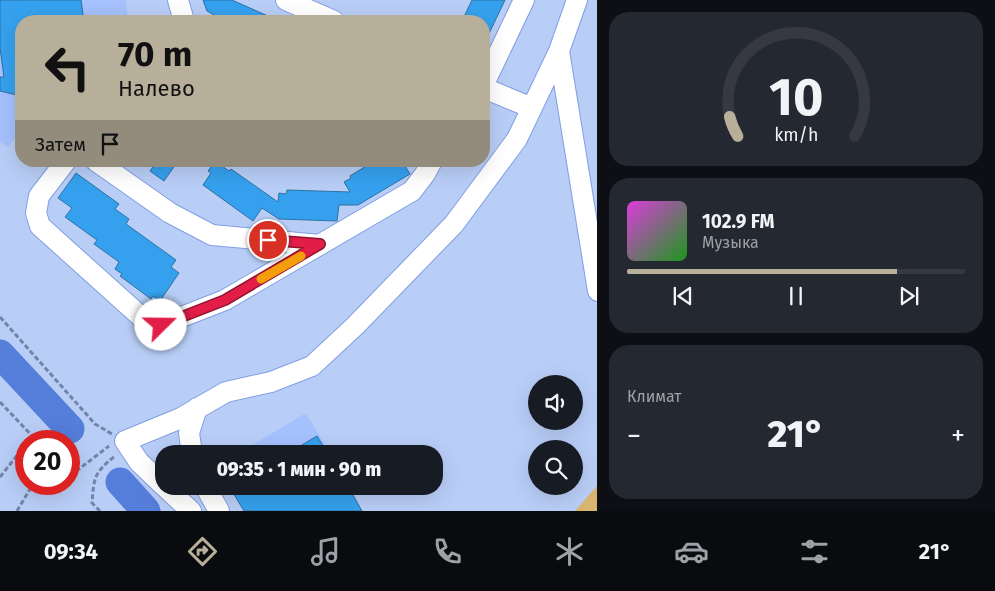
<!DOCTYPE html>
<html lang="ru">
<meta charset="utf-8">
<style>
body{margin:0;font-family:"Fira Sans",sans-serif;background:#242831;color:#f1f3f6;height:100vh;display:flex;flex-direction:column;font-size:19px;white-space:nowrap}
*{box-sizing:border-box;margin:0}
p{font-size:16px;color:#9ea1a6}
.icon{flex:none;width:28px;height:28px;fill:none;stroke:currentColor;stroke-width:2;stroke-linecap:round;stroke-linejoin:round}
.map{position:relative;flex:1;overflow:hidden}
.side{display:flex;flex-direction:column;gap:12px;padding:12px;background:#0d0f14;width:398px}
.side>*{flex:none}
.hud{position:absolute;left:15px;top:15px;width:475px;height:152px;border-radius:20px;box-shadow:0 5px 20px #0002;background:#b8af9b;color:#111;overflow:hidden}
.tools{position:absolute;left:528px;top:375px;display:grid;gap:10px}
.tools a{display:grid;place-items:center;width:55px;height:55px;border-radius:50%;background:#171b24;box-shadow:0 5px 20px #0002;font-size:25px}
.speed{position:absolute;left:15px;top:430px;display:flex;gap:10px;font-size:25px;font-weight:700;text-align:center}
.speed>*{display:grid;place-content:center;width:65px;height:65px;border-radius:50%;background:#171b24;box-shadow:0 5px 20px #0002;line-height:1}
.speed .limit{border:8px solid #d22;background:#fff;color:#111}
.pin{position:absolute;display:grid;place-items:center;width:42px;height:42px;color:#fff;margin:-21px;border:2px solid #fff;border-radius:50%;box-shadow:0 1px 5px #0007}
.me{position:absolute;width:55px;margin:-28px;rotate:68deg;stroke-linejoin:round;filter:drop-shadow(0 0 4px #0008)}
.turn{display:flex;align-items:center;gap:18px;height:105px;padding:0 20px;font-size:22px}
.turn .icon{width:65px;height:65px;stroke-width:2.5}
.turn b{display:block;font-size:35px;line-height:42px}
.then{display:flex;align-items:center;height:48px;padding:0 20px;background:#0003;gap:10px;font-size:19px}
.big{font-size:38px;font-weight:800;line-height:1.1}
.side .tile{flex:1;display:flex;flex-direction:column;justify-content:center;gap:8px;min-width:0;padding:0 18px;border-radius:20px;background:#242831}
.side .dial{align-items:center;gap:0}
.dial svg{height:130px;overflow:visible;fill:none;stroke:#363941;stroke-width:7;stroke-linecap:round;text-anchor:middle}
.dial text{fill:#f1f3f6;stroke:none}
.song{display:flex;align-items:center;gap:15px}
.cover{width:60px;height:60px;border-radius:8px;background:linear-gradient(135deg,hsl(300 70% 55%),hsl(120 70% 35%))}
.played{height:5px;border-radius:2px;background:linear-gradient(90deg,#b8af9b 80%,#363941 80%)}
.keys{display:flex;justify-content:space-around;direction:ltr}
.heat{display:flex;justify-content:space-between;align-items:center;font-size:28px;direction:ltr}
.trip{position:absolute;left:155px;top:445px;width:288px;height:50px;border-radius:20px;background:#171b24;box-shadow:0 5px 20px #0002;font-weight:800;line-height:50px;text-align:center}
.menu{display:flex;height:80px;justify-content:space-around;align-items:center;background:#090b0e;color:#9ea1a6}
.menu .icon{width:35px;height:35px}
.menu .active{color:#b8af9b}
.menu b{font-size:22px;color:#f1f3f6}
main{display:flex;flex:1;min-height:0}
.map>svg:first-child{display:block}
</style>
<main>
<div class="map">
<svg width="598" height="511" viewBox="0 0 598 511">
<rect width="100%" height="100%" fill="#b9cef7"/>
<path fill="#a5c1fe" d="M0,0H126L128,21H21V131L8,147L0,142Z
M306,413L331,454H237Z"/>
<path fill="#d8b66f" d="M597,486V511H575Z"/>
<g fill="none" stroke-linecap="round" stroke-linejoin="round">
<path stroke="#557dda" stroke-width="29" d="M0,354L70,429
M120,482L146,511"/>
</g>
<path fill="#35a1ee" stroke="#2e71a3" d="M0,0H81L84,21H21V96L0,91V77H4L0,48Z
M203,0H232L279,21H211L214,15L207,11Z
M472,0H505L484,44V21H462Z
M157,161H178L164,181L150,171Z
M215,161L229,171L231,169L278,202L279,193L286,194L287,190L350,192L344,182L351,178L350,176L374,161H402L410,174L358,205H339L337,221L279,219L262,208L253,221L203,185L211,173L208,171Z
M76,173L119,204L115,209L129,219L126,224L176,260L171,267L179,273L160,301L153,296L151,299L120,276L122,274L115,269L119,262L94,244L97,240L65,217L72,208L58,198Z
M317,436L328,454H287Z
M229,486H348L362,511H244Z"/>
<g fill="none" stroke-linecap="round" stroke-linejoin="round">
<defs>
<path id="minor" d="M178,0L184,21
M286,0L334,21
M559,51L598,291
M484,84L524,0
M484,88L532,108
M66,161L39,196L36,213L40,226L149,324L161,325L225,300L412,191L425,174L432,161
M96,161L170,213L212,235L320,245
M192,454L189,433L197,408
M164,486L139,462L125,441L181,418L226,392L271,382L312,366L355,326L454,224L517,139L559,51L577,0
M164,486L191,511
M205,486L219,511"/>
</defs>
<use href="#minor" stroke="#809fe2" stroke-width="22"/>
<path stroke="#7384a6" stroke-width="3" stroke-dasharray="5 2.5" stroke-linecap="butt" d="M0,317L95,424L112,434
M0,402L37,441
M29,441L33,436
M69,464L79,469L109,446
M0,477L26,444
M17,511L33,484
M100,511L92,503C94,477 94,473 115,456"/>
<use href="#minor" stroke="#fff" stroke-width="20"/>
</g>
<g fill="none" stroke-linecap="round" stroke-linejoin="round">
<defs>
<path id="route" d="M161,325L225,300L320,244L268,240"/>
</defs>
<use href="#route" stroke="#92132f" stroke-width="12"/>
<use href="#route" stroke="#e11d48" stroke-width="9"/>
<path stroke="#f59e0b" stroke-width="9" d="M261,279L301,256"/>
</g>
</svg>
<div class="tools">
<a><svg class="icon" aria-label="sound" viewBox="0 0 24 24"><path d="M4 9h4l5-4v14l-5-4H4zM17 9q2 3 0 6"/></svg></a>
<a><svg class="icon" aria-label="search" viewBox="0 0 24 24"><circle cx="10" cy="10" r="6"/><path d="M15 15l6 6"/></svg></a>
</div>
<div class="speed"><div class="limit">20</div></div>
<div class="pin" style="left:268px;top:240px;background:#d93025"><svg class="icon" aria-label="arrive" viewBox="0 0 24 24"><path d="M6 21V4h12l-3 4 3 4H6"/></svg></div>
<svg class="me" style="left:161px;top:325px" viewBox="-20 -20 40 40"><circle r="19" fill="#fff"/><path d="M0-13L10 11 0 6-10 11z" fill="#e11d48"/></svg>
<div class="trip">09:35 · 1 мин · 90 m</div>
<div class="hud">
<div class="turn"><svg class="icon" aria-label="left" viewBox="0 0 24 24"><path d="M17 20v-9H6M10 6l-5 5 5 5"/></svg><div><b>70 m</b>Налево</div></div>
<div class="then">Затем<svg class="icon" aria-label="arrive" viewBox="0 0 24 24"><path d="M6 21V4h12l-3 4 3 4H6"/></svg></div>
</div>
</div>
<section class="side">
<div class="tile dial"><svg viewBox="0 0 100 80">
<path d="M14 69A42 42 0 1 1 86 69"/>
<path d="M14 69A42 42 0 0 1 9 57" stroke="#b8af9b"/>
<text x="50" y="56" font-size="32" font-weight="700">10</text>
<text x="50" y="72" font-size="11">km/h</text>
</svg></div>
<div class="tile">
<div class="song"><i class="cover"></i><div><b>102.9 FM</b><p>Музыка</p></div></div>
<div class="played"></div>
<div class="keys"><svg class="icon" aria-label="previous" viewBox="0 0 24 24"><path d="M18 5L8 12l10 7zM5 5v14"/></svg><svg class="icon" aria-label="pause" viewBox="0 0 24 24"><path d="M8 5v14M16 5v14"/></svg><svg class="icon" aria-label="next" viewBox="0 0 24 24"><path d="M6 5l10 7-10 7zM19 5v14"/></svg></div>
</div>
<div class="tile"><p>Климат</p>
<div class="heat"><a>−</a><b class="big">21°</b><a>+</a></div>
</div>
</section>
</main>
<nav class="menu">
<b>09:34</b>
<svg class="icon active" aria-label="directions" viewBox="0 0 24 24"><path d="M12 3l9 9-9 9-9-9zM9 14v-3h6M13 9l2 2-2 2"/></svg>
<svg class="icon" aria-label="music" viewBox="0 0 24 24"><path d="M9 18V5l10-2v13"/><circle cx="6" cy="18" r="3"/><circle cx="16" cy="16" r="3"/></svg>
<svg class="icon" aria-label="phone" viewBox="0 0 24 24"><path d="M5 4h4l2 5-3 2q2 4 5 5l2-3 5 2v4C11 20 4 13 5 4z"/></svg>
<svg class="icon" aria-label="climate" viewBox="0 0 24 24"><path d="M12 3v18M4 7l16 10M4 17L20 7"/></svg>
<svg class="icon" aria-label="car" viewBox="0 0 24 24"><path d="M5 17H2v-5l4-1 3-4h7l3 4 3 1v5h-3M9 17h6M6 11h13"/><circle cx="7" cy="17" r="2"/><circle cx="17" cy="17" r="2"/></svg>
<svg class="icon" aria-label="filters" viewBox="0 0 24 24"><path d="M4 7h16M4 17h16"/><circle cx="9" cy="7" r="2"/><circle cx="15" cy="17" r="2"/></svg>
<b>21°</b>
</nav>
